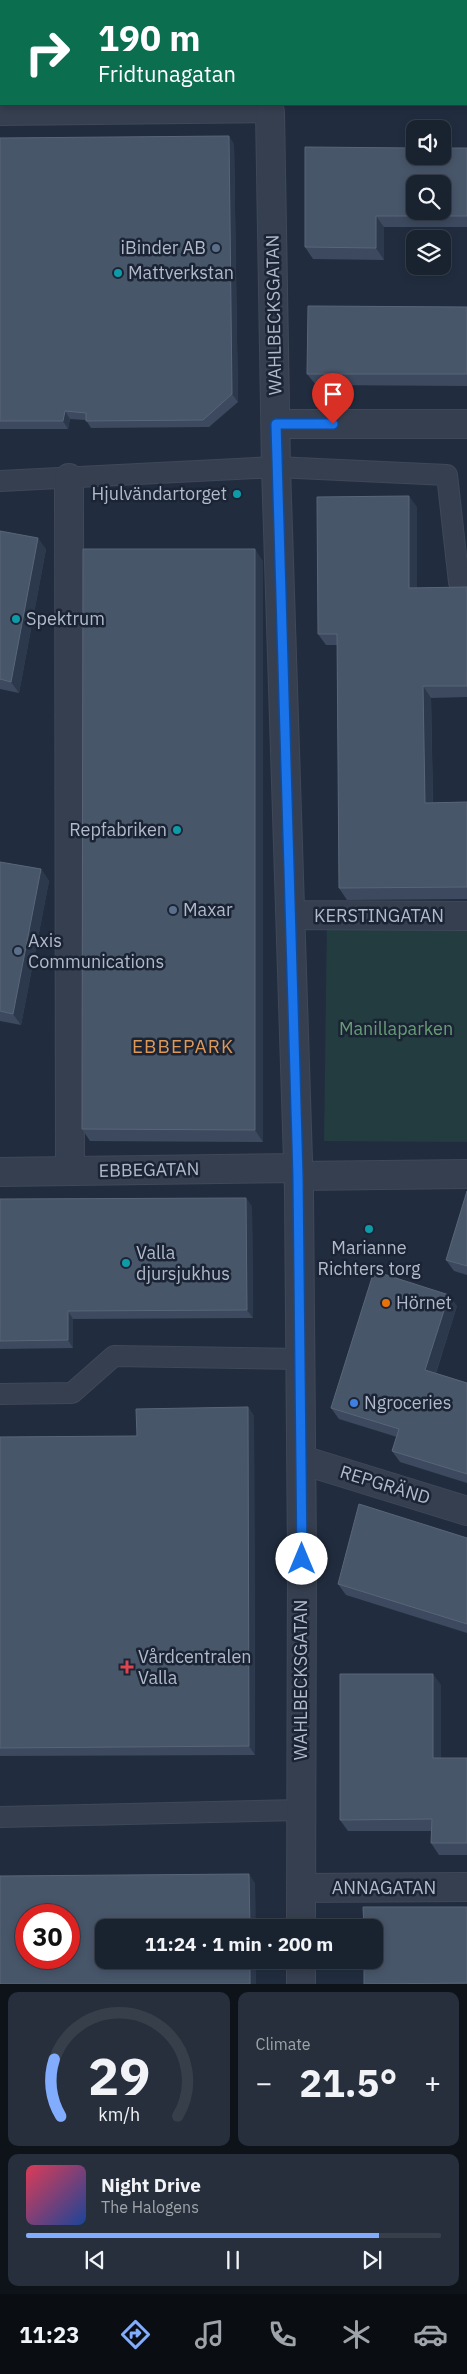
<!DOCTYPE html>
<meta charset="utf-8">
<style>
body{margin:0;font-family:"IBM Plex Sans",sans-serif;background:#262f3b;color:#f1f3f6;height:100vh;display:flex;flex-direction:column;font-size:19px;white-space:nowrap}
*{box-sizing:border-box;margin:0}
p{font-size:16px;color:#9fa4aa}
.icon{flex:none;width:28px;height:28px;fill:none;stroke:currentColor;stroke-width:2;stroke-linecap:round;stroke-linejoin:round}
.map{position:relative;height:1984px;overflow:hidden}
.side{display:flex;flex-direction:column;gap:8px;padding:8px;background:#0e131a;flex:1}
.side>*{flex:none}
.top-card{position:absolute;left:0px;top:0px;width:468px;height:105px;box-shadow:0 2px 8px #0003,0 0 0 1px #373f4b;background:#0b6e4f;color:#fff;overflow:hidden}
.tools{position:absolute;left:406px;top:120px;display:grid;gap:10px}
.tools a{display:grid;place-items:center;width:45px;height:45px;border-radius:10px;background:#19222f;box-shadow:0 2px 8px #0003,0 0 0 1px #373f4b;font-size:25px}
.speed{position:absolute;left:15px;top:1904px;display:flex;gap:10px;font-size:25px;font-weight:700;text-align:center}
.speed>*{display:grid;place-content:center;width:65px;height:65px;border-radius:50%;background:#19222f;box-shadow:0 2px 8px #0003,0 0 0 1px #373f4b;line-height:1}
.speed .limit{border:8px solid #d22;background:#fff;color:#111}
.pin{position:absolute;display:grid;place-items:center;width:42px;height:42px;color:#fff;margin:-51px -21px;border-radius:50% 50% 50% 0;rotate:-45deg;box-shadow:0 0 5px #0007}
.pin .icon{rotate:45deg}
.me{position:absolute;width:55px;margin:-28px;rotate:0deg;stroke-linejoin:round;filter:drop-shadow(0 0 4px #0008)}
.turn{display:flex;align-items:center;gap:18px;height:105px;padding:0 15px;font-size:22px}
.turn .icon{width:65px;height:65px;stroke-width:2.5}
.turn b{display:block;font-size:35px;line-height:42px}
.big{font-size:38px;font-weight:700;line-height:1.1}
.side .tile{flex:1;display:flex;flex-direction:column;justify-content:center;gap:8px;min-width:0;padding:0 18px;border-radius:10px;background:#262f3b}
.side .dial{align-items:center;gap:0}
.dial svg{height:130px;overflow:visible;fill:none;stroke:#373f4b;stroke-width:7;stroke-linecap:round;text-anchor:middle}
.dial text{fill:#f1f3f6;stroke:none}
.song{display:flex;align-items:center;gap:15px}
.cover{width:60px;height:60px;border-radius:8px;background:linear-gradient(135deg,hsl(350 70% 55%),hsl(220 70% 35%))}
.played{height:5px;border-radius:2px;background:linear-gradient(90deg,#82adff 85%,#373f4b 85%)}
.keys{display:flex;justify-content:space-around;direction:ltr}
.heat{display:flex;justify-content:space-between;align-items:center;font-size:28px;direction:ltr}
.side .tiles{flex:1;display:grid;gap:8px;grid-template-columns:1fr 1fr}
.tile:last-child{grid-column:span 2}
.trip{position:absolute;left:95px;top:1919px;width:288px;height:50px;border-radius:10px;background:#19222f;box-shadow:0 2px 8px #0003,0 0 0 1px #373f4b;font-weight:700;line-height:50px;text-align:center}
.menu{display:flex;height:80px;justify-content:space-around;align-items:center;background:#0a0e13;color:#9fa4aa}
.menu .icon{width:35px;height:35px}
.menu .on{color:#82adff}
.menu b{font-size:22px;color:#f1f3f6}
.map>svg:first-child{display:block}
</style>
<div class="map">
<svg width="467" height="1984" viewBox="0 0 467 1984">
<defs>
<pattern id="forest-crowns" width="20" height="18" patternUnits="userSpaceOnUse" patternTransform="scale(1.25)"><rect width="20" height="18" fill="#233c40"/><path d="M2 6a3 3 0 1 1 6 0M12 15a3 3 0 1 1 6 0" fill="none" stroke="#41565a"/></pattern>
</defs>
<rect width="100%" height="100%" fill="#212d3f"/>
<path fill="url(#forest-crowns)" d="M0,7H1V82H0Z"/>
<path fill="#233c40" d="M467,916V1142L324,1141L327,917Z"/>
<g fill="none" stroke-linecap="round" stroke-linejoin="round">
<defs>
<path id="lane" d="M0,115L270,112
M0,481L276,467L447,475L459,582
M0,1394L72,1393L114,1356L301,1359
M0,1817L301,1810"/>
<path id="street" d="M270,112L276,467L299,1192L302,1559L301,1928
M276,424H467
M69,478L70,1171
M291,915L467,916
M0,1172L298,1168
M298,1176L467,1174
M302,1460L467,1511
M301,1888L467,1887
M301,1984V1960"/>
</defs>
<use href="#lane" stroke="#3f4858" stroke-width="22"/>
<use href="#street" stroke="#3f4858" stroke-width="30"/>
<use href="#lane" stroke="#363f4f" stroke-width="20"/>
<use href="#street" stroke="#363f4f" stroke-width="28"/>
</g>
<path fill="#3c495e" d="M0,138L234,144L238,402L209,427L91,428L86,420L70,419L68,429H0Z
M467,148V227H384V260L313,259L305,247Z
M467,307V386L316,385L307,374Z
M417,507V588L467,587V697L431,698L433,803L467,802V899L347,900L339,888L337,645H326L318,634Z
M0,531L46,549L19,693L0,689Z
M263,561V1142L90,1141L82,1129Z
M0,862L41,869L49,881L21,1025L0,1021Z
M467,1191V1275L454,1271L446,1260Z
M0,1199L252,1206L253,1318L73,1319V1348L0,1349Z
M457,1306L436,1373L467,1383V1483L400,1462L392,1451L397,1437L339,1419L331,1408Z
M248,1407L254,1416L255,1755L0,1756V1437L137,1436Z
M467,1538V1633L346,1595L338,1584Z
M441,1685V1758H467V1855H439L431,1843V1831H348L340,1820Z
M467,1907V1984H364Z"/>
<path fill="#2c394d" d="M229,136L234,144L238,402L232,394Z
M376,216L384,227V260L376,248Z
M65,411L70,419L68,429L63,421Z
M409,496L417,507V599L409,588Z
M38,538L46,549L19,693L11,682Z
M255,549L263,561V1142L255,1130Z
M423,686L431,698L433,814L425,803Z
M41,869L49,881L21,1025L13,1014Z
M246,1198L252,1206L253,1318L247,1310Z
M449,1295L457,1306L433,1381L425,1370Z
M68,1311L73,1319V1348L68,1340Z
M248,1407L254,1416L255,1755L249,1746Z
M433,1674L441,1685V1770L433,1758Z
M249,1874L255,1883L256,1928H250Z
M250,1960H256V1984H250Z"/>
<path fill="#48566a" stroke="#596579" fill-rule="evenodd" d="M229,136L232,394L203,420L86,421V413L65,411L63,421H0V138Z
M305,147L415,148V156H442V148H467V216H376V248L305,247ZM415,184H442V211H415Z
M308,306L467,307V374H307Z
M409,496V588L467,587V686H423L425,803L467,802V887L339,888L337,634H318L317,497Z
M0,531L38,538L11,682L0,679Z
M83,549H255V1130L82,1129Z
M0,862L41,869L13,1014L0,1011Z
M467,1191V1266L446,1260Z
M246,1198L247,1310L68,1311V1340L0,1341V1199Z
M374,1271L449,1295L425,1370L467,1383V1474L392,1451L399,1429L331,1408Z
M248,1407L249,1746L0,1748V1437L137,1436L136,1409Z
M359,1504L467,1538V1624L338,1584Z
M340,1674H433V1758H467V1843H431L432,1819L340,1820Z
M249,1874L250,1928H104V1960H250V1984H0V1876ZM26,1915H69V1958H26Z
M363,1907H467V1983L364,1984V1960H374V1928H364Z"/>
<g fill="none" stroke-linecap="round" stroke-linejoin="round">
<defs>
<path id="route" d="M302,1559L298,1176L276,424H333"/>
</defs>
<use href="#route" stroke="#114b97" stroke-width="12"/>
<use href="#route" stroke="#1a73e8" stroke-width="9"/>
</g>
<g fill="#5c6f8a" stroke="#1b2434" stroke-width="2">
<circle cx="216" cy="248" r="5"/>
<circle cx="173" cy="910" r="5"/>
<circle cx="18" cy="951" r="5"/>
</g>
<g fill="#0f9aa8" stroke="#1b2434" stroke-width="2">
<circle cx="118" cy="273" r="5"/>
<circle cx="237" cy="494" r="5"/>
<circle cx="16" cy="619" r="5"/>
<circle cx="177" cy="830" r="5"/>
<circle cx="369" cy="1229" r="5"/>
<circle cx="126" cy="1263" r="5"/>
</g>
<circle fill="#e8710a" stroke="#1b2434" stroke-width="2" cx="386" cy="1303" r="5"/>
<circle fill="#3f7fe0" stroke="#1b2434" stroke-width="2" cx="354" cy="1403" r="5"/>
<path fill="#e0444e" stroke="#1b2434" stroke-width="2" d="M124.5 1659.5h5v5h5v5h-5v5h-5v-5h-5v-5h5z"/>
<g text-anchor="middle" stroke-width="5" stroke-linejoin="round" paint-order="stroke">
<g font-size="18" fill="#b1baca" stroke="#1b2434" text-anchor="start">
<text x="206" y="254" text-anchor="end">iBinder AB</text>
<text x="128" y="279">Mattverkstan</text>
<text x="227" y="500" text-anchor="end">Hjulvändartorget</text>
<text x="26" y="625">Spektrum</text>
<text x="167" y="836" text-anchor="end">Repfabriken</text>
<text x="183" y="916">Maxar</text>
<text x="28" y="947">Axis<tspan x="28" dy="21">Communications</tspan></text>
<text x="369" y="1254" text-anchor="middle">Marianne<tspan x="369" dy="21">Richters torg</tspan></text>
<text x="136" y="1259">Valla<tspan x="136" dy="21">djursjukhus</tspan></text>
<text x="396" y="1309">Hörnet</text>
<text x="364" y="1409">Ngroceries</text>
<text x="138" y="1663">Vårdcentralen<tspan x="138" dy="21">Valla</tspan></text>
</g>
<g font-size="18" fill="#b1baca" stroke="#1b2434">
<text transform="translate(274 315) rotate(-91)" y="6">WAHLBECKSGATAN</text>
<text x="379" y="922">KERSTINGATAN</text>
<text transform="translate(149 1170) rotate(-1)" y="6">EBBEGATAN</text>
<text transform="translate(385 1485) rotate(17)" y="6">REPGRÄND</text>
<text transform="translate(301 1680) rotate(-90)" y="6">WAHLBECKSGATAN</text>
<text x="384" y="1894">ANNAGATAN</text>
</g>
<g font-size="18" fill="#669d75" stroke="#1b2434">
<text x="396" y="1035">Manillaparken</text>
</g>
<g font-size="19" letter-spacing="1" fill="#de9858" stroke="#1b2434">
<text x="183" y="1053">EBBEPARK</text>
</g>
</g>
</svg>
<div class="tools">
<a><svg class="icon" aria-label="sound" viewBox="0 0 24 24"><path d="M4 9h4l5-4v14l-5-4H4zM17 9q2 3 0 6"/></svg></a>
<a><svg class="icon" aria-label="search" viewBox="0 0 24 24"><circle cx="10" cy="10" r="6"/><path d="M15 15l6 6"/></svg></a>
<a><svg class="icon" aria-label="layers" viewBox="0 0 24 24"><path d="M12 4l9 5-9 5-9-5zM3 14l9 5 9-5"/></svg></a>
</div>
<div class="speed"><div class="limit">30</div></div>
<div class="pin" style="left:333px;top:424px;background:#d93025"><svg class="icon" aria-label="arrive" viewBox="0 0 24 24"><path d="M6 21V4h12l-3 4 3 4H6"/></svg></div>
<svg class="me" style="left:302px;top:1559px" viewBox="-20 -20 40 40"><circle r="19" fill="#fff"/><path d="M0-13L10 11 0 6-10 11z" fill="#1a73e8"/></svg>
<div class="trip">11:24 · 1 min · 200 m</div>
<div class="top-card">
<div class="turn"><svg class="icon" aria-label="right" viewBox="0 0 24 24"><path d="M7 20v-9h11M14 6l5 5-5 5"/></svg><div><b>190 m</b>Fridtunagatan</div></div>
</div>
</div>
<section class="side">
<div class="tiles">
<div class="tile dial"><svg viewBox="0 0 100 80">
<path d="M14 69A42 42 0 1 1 86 69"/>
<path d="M14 69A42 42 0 0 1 10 34" stroke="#82adff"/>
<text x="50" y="56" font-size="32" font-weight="700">29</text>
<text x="50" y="72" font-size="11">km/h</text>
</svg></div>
<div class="tile"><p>Climate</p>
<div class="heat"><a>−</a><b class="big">21.5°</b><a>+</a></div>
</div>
<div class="tile">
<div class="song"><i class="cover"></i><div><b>Night Drive</b><p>The Halogens</p></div></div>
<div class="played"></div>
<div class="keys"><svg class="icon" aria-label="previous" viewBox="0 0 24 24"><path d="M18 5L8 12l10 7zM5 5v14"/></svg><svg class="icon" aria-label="pause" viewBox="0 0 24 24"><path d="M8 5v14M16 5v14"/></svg><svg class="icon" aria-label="next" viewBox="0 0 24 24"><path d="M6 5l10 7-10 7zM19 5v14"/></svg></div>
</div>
</div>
</section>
<nav class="menu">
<b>11:23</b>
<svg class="icon on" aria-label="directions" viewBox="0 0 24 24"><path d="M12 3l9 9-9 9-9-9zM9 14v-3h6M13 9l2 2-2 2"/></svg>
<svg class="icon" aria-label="music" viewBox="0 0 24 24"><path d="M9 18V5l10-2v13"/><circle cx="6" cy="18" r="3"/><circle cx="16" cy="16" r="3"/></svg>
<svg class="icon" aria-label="phone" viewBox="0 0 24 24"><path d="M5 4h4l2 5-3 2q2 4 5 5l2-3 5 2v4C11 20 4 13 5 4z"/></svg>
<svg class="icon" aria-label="climate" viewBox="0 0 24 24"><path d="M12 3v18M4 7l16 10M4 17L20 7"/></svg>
<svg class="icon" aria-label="car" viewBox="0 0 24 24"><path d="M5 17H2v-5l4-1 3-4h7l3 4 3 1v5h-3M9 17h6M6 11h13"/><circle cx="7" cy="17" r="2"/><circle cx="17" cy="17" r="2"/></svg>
</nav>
